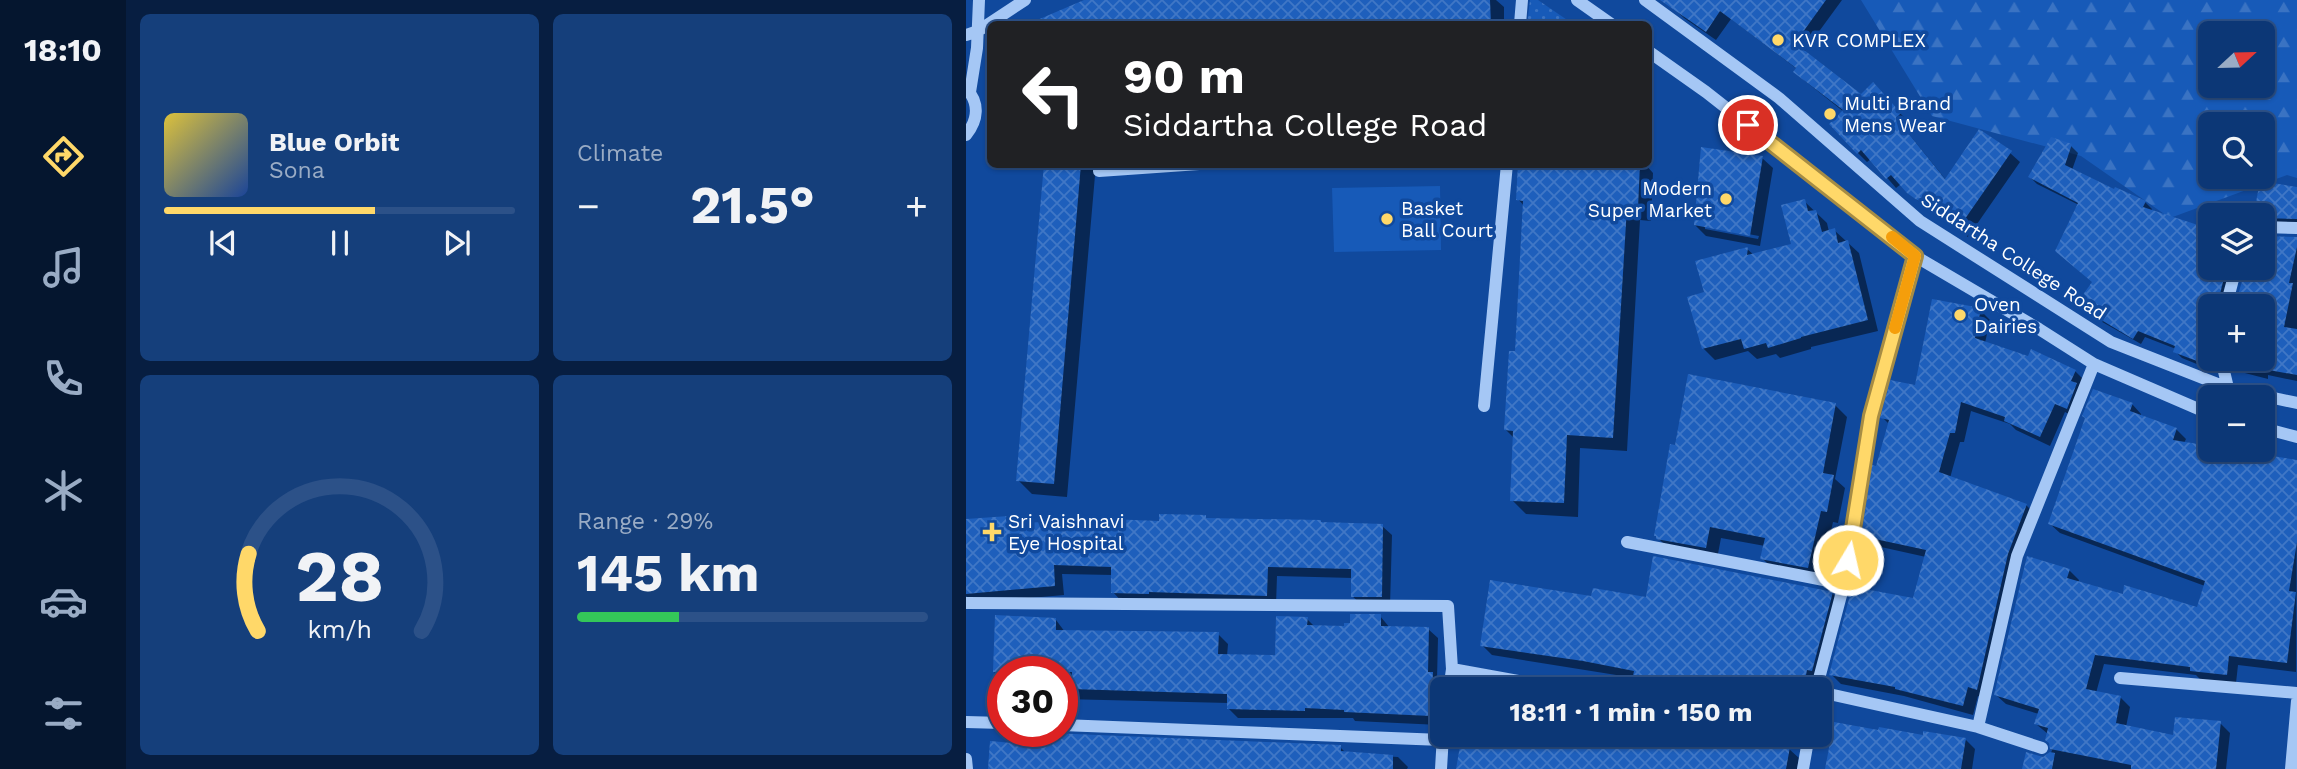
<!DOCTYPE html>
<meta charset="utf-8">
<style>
body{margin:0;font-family:"Work Sans",sans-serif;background:#153f7b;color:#f1f3f6;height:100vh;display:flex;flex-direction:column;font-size:26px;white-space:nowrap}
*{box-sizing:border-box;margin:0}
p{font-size:23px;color:#9aacc5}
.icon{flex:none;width:38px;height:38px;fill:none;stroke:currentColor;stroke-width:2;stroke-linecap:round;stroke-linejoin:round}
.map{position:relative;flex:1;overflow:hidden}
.details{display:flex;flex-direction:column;gap:14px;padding:14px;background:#071e41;width:840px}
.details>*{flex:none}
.hud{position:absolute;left:21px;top:21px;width:665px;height:147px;border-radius:10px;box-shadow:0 2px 5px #0004,0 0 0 2px #2c5188;background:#202124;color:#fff;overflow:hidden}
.needle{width:46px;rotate:68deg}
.tools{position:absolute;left:1232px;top:21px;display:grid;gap:14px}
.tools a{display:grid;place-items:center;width:77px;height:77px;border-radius:10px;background:#0c3776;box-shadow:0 2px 5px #0004,0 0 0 2px #2c5188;font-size:35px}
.speed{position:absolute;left:21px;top:656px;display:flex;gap:14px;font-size:35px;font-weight:700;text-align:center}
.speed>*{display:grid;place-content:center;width:91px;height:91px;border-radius:50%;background:#0c3776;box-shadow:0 2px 5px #0004,0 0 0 2px #2c5188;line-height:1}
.speed .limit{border:10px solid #d22;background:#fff;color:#111}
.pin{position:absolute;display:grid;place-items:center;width:60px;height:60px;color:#fff;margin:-30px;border:4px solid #fff;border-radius:50%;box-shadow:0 2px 7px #0007}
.me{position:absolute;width:77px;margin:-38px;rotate:9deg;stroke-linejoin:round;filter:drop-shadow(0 0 5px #0008)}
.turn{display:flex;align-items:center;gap:24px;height:147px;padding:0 21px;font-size:32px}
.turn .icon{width:91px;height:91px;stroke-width:2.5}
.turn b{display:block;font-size:49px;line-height:60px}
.big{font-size:52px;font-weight:700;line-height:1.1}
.details .card{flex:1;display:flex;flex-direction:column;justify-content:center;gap:10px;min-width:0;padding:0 24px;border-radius:10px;background:#153f7b}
.details .dial{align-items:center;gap:0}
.dial svg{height:182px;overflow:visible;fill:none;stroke:#2c5188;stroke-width:7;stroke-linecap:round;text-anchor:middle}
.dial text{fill:#f1f3f6;stroke:none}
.song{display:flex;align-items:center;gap:21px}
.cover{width:84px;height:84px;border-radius:10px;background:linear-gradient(135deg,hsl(50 70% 55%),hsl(220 70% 35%))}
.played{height:7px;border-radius:4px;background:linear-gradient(90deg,#ffd869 60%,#2c5188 60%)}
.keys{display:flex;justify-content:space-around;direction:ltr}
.heat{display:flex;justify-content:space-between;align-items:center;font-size:38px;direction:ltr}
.charge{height:10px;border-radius:5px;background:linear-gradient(90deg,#34c759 29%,#2c5188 0)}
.details .tiles{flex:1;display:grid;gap:14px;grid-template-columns:repeat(2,1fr)}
.trip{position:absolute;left:464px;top:677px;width:402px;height:70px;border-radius:10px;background:#0c3776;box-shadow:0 2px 5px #0004,0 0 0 2px #2c5188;font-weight:700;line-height:70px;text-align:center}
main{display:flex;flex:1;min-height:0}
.menu{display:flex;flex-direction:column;width:126px;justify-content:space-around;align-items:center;background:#05162f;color:#9aacc5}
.menu .icon{width:49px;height:49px}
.menu .selected{color:#ffd869}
.menu b{font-size:32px;color:#f1f3f6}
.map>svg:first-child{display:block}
</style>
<main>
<nav class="menu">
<b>18:10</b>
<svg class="icon selected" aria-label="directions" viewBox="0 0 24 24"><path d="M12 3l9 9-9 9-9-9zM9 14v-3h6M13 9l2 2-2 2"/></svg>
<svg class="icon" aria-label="music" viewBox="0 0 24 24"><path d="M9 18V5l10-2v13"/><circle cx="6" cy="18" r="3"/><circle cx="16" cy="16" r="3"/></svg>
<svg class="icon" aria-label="phone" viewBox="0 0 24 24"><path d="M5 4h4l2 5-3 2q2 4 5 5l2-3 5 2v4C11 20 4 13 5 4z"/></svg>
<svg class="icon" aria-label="climate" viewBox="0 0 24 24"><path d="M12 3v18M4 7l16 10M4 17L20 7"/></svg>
<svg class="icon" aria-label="car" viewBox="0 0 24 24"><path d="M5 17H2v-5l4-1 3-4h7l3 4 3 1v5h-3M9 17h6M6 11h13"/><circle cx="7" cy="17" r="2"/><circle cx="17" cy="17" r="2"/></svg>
<svg class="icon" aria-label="filters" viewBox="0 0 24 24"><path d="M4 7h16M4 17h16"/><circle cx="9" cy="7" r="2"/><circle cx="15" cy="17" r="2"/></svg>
</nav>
<section class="details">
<div class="tiles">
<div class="card">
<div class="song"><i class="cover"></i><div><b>Blue Orbit</b><p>Sona</p></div></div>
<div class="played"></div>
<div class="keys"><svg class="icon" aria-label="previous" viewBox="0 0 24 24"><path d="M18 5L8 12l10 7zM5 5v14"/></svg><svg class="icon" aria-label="pause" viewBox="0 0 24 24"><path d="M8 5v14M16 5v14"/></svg><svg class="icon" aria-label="next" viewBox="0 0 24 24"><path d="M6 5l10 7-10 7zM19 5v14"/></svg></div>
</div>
<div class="card"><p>Climate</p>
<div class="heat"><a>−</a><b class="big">21.5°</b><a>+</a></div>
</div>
<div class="card dial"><svg viewBox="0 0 100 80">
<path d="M14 69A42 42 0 1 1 86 69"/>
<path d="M14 69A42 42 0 0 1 10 35" stroke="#ffd869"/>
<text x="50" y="56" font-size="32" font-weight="700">28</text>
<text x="50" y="72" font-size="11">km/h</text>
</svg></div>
<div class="card"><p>Range · 29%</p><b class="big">145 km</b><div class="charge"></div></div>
</div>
</section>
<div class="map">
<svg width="1331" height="769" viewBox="0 0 1331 769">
<defs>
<pattern id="forest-firs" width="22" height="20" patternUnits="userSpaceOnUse" patternTransform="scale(1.75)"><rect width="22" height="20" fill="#175ab8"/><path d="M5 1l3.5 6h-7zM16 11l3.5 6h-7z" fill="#3a73c3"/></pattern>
<pattern id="garden-dots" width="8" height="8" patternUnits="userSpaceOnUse" patternTransform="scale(1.75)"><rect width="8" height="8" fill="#175ab8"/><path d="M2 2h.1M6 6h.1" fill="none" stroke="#3a73c3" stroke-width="1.8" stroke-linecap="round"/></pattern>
<pattern id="building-cross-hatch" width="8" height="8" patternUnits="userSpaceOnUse" patternTransform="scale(1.75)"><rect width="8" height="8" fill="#1e5fbc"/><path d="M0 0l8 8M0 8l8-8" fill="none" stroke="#4077c6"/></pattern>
</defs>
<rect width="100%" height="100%" fill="#10499d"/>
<path fill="#175ab8" d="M474,186L475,250L368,252L366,188Z"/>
<path fill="url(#forest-firs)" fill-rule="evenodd" d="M895,0H1331V178L1321,175L1204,218L1115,156L966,116ZM1244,33H1297V86H1244ZM1244,124H1297V177H1244Z"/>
<path fill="url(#garden-dots)" d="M564,0H572L607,24H561Z"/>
<path fill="#0007" fill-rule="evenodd" d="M197,0H530L538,7V24H93L96,12Z
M699,0H876L838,52L895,96L917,94L943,123L938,128L980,180L1044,153L1054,162L1002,237L953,202L935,184L930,188L905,159L901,162L892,153L878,112L839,81L829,72L831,69L765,19L750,40L718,18Z
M1105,146L1112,153L1106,170L1149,191L1179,202L1186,209L1185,211L1244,231V268H1251L1250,272L1258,275L1266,282L1259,306H1244V359H1259L1253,367L1240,363L1238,367L1216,358L1209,351L1210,349L1179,337L1175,344L1131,319L1124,312L1127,307L1117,299L1128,282L1113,205L1071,184L1064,177Z
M796,158L807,168L794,246L740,236L729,225ZM739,226L793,236L792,239L739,229Z
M80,164H130L101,497L66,494L52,480Z
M554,164H679L687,173L685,221L674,220L661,451L614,448L612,517L560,514L546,500L548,438L540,430L550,353L558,206L552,199Z
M1299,184L1331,188V226L1297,232V215H1292Z
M838,201L861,223L863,232L868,230L893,253L912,331L845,347V349L814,358L810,354L791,359L782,351L749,360L737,348L740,294L781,249L788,255L827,245Z
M1297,237L1331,238V381L1302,375V379L1275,372L1267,365L1265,359H1297V306H1271L1280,268H1297Z
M1014,310L1024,320L1019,343L1109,371L1119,381L1111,418L1099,412L1084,446L1050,430L1044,424L1005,411L998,442H994L984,478L1060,505L1070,515L1052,565L1021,699L1012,696L1007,715L938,696L875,684L865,674L948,601L960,557L906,545L896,535L924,425L916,417L950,387Z
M1166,404L1175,414V416L1210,429L1220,439L1218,443L1244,447V450H1258L1331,462L1330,672L1272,665L1270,683L1235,680L1230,675L1138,664L1130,693L1155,698L1164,707L1160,727L1209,737L1254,723L1264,733L1260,769H1058L1078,759L1086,751L1082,734L1070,724L1073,714L1040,704L1030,695L1103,570L1113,580L1112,583L1159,596L1232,609L1239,586L1094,533L1084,524Z
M869,405L881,417L869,479L879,488L872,523L867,522L854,579L808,570L796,558L799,546L755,538L751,559L704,550L692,538Z
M239,517L242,520L416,526L426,535L424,606L396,605L386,596L387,578L311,576L310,605L156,602L147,592V575L96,574L98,595L7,603L0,596V521L42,518L49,525L195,522Z
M866,593L876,603L848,690H677L668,680L669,678L526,655L516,645L627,598L681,599Z
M414,616L424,628L462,629L472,638L471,679L475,683L474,725L389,721L387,718H272L262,708L263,703L96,699V672H37V697L28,688L31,617L90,620L99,632L252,634L262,644L261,656L311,657L341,619L349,627H380Z
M495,735H754V737L823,749L833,758L831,769H492L495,748L493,745Z
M1000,740L1009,749L1006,769H957Z
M61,746L374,747L381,754L432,757L442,767L441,769H24Z"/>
<path fill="url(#building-cross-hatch)" d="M118,0H524L525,24H62Z
M694,0H860L829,43L895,94L907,82L935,113L930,118L979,179L1013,129L1046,151L992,229L941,193L925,175L920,179L895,150L891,154L863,124L877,110L827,72L830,68L754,11L740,32Z
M1085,137L1106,144L1099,165L1148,189L1149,187L1180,201L1177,207L1244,229V268L1259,274L1251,306H1244V319L1237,338L1240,339L1231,361L1207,352L1209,346L1172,331L1167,339L1122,312L1126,305L1114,299L1126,282L1089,251L1112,203L1062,177Z
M735,147L797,156L784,236L728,225Z
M78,164H115L88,484L50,481Z
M552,164H674L672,208L661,207L647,438L601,435L598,503L544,501L547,431L538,430L543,351H549L557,201L550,200Z
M1294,181L1331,187V219L1297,218V215L1288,213Z
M839,199L842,211L850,210L856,232L869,228L872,243L882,240L902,320L835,337V338L802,348L800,343L778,349L775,339L736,349L721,297L738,292L729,261L782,247L781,255L825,244L815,205Z
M1297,236L1331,237V247L1323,283H1327L1318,327L1331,329V375L1297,369V306H1269L1278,274L1297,278Z
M966,299L1015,308L1009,338L1062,356L1065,349L1110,370L1105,381L1111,383L1101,409L1089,404L1074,437L1038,421L1039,417L995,402L989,433H984L973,472L1061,504L1042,554L1011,690L1002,687L997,706L929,689V687L863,675L884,595H887L888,587L947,598L960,550L895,536L906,465L910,466L923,420L914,418L924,380L949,385Z
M722,374L870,403L857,473L868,475L861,512L855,511L842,568L794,559L799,538L744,527L740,548L690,539V536H688L704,444L709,445Z
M1127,389L1167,403L1164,411L1211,428L1207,440L1244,446V450H1269L1331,460V542L1323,591L1330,592L1321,663L1263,656L1261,675L1224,671V667L1129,655L1120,689L1155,696L1150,723L1207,735L1209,717L1255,721L1250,769H1165V765L1084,749L1083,743L1079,740L1082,728L1068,724L1073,709L1028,695L1061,556L1104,569L1101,578L1157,594L1158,585L1231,607L1239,581L1082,524L1119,418L1116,416Z
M193,514L240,515V518L355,520V522L417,524L416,597H385V569L302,567L301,596L183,592V594L145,593V567L88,565L89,586L0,594V519L43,516V524L92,521V517L193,521Z
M687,556L867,592L846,671L841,670L837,690H712L666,681L668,671L617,661L514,646L524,580L625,596L627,588L680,597Z
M384,614H415V626L463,627L462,672H467L465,716L378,712V710L339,708V711L261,709V694L105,689L106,672H27L29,615L90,618V630L253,632L252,654L309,655L310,616L342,617L341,625L378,626V623H384Z
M868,722L912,730L913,727L957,735V731L1000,738L995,769H859Z
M60,732L375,745V751L427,755V769H22L24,741L59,744Z
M496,735H748L824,747L820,769H490Z
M1060,752L1077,757L1084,752L1089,753L1086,769H1056Z"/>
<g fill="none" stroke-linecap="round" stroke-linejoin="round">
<path stroke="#a5c7f5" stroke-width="12" d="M611,0L645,24
M679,0L813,98L954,221L1145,342L1262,388L1331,403
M554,24L556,0
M0,35L12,31L59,0
M682,51L740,92L949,256L1073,329L1128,364L1244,414
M4,92L11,48L13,0
M0,135C12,120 14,103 0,88
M133,171L233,164
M1297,227L1331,228
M1260,306L1270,268
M1255,359L1262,388
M518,406L541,164
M1297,428L1331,437
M661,542L878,584
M0,603L482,606L486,669L483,690
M486,669L603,690
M1154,678L1331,693
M850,690L878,584L905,416L949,256
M854,692L1012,727L1076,748
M0,722L37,723
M96,725L476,740
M1012,727L1051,556L1128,364
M0,759L1,769
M475,769L477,735
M837,769L843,735
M1325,769L1331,701"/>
</g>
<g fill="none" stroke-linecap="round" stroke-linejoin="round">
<defs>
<path id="route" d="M782,125L949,256L905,416L882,560"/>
</defs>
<use href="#route" stroke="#a68c44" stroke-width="18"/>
<use href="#route" stroke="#ffd869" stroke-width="12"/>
<path stroke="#f59e0b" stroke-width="12" d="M926,237L949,256L929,328"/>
</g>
<g fill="#ffd869" stroke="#10499d" stroke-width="2.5">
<circle cx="812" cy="40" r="7"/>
<circle cx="864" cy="114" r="7"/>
<circle cx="760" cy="199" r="7"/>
<circle cx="421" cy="219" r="7"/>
<circle cx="994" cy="315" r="7"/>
<path d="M22.5 521.5h7v7h7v7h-7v7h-7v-7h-7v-7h7z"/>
</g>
<g text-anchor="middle" stroke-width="7" stroke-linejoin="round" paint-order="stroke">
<g font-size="19" fill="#fff" stroke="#10499d" text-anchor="start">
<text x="826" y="47">KVR COMPLEX</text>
<text x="878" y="110">Multi Brand<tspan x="878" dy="22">Mens Wear</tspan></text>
<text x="746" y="195" text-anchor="end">Modern<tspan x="746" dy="22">Super Market</tspan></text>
<text x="435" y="215">Basket<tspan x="435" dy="22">Ball Court</tspan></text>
<text x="1008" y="311">Oven<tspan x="1008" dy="22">Dairies</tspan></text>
<text x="42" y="528">Sri Vaishnavi<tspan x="42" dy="22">Eye Hospital</tspan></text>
</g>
<g font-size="19" fill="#fff" stroke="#10499d">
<text transform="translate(1048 256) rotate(33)" y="7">Siddartha College Road</text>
</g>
</g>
</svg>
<div class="tools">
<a><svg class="needle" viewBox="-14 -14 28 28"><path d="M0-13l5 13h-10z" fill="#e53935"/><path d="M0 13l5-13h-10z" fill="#9aacc5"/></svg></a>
<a><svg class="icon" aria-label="search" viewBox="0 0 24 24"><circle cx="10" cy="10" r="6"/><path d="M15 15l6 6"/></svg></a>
<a><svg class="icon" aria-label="layers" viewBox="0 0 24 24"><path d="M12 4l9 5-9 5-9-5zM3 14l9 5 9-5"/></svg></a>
<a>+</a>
<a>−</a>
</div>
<div class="speed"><div class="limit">30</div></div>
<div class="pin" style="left:782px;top:125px;background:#d93025"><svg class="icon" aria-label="arrive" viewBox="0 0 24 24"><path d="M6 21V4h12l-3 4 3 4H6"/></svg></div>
<svg class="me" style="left:882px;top:560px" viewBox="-20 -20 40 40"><circle r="17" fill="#ffd869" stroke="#fff" stroke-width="3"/><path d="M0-11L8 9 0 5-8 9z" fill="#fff"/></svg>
<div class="trip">18:11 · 1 min · 150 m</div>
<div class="hud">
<div class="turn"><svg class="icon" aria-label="left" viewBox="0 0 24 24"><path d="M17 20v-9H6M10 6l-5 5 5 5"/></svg><div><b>90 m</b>Siddartha College Road</div></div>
</div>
</div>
</main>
